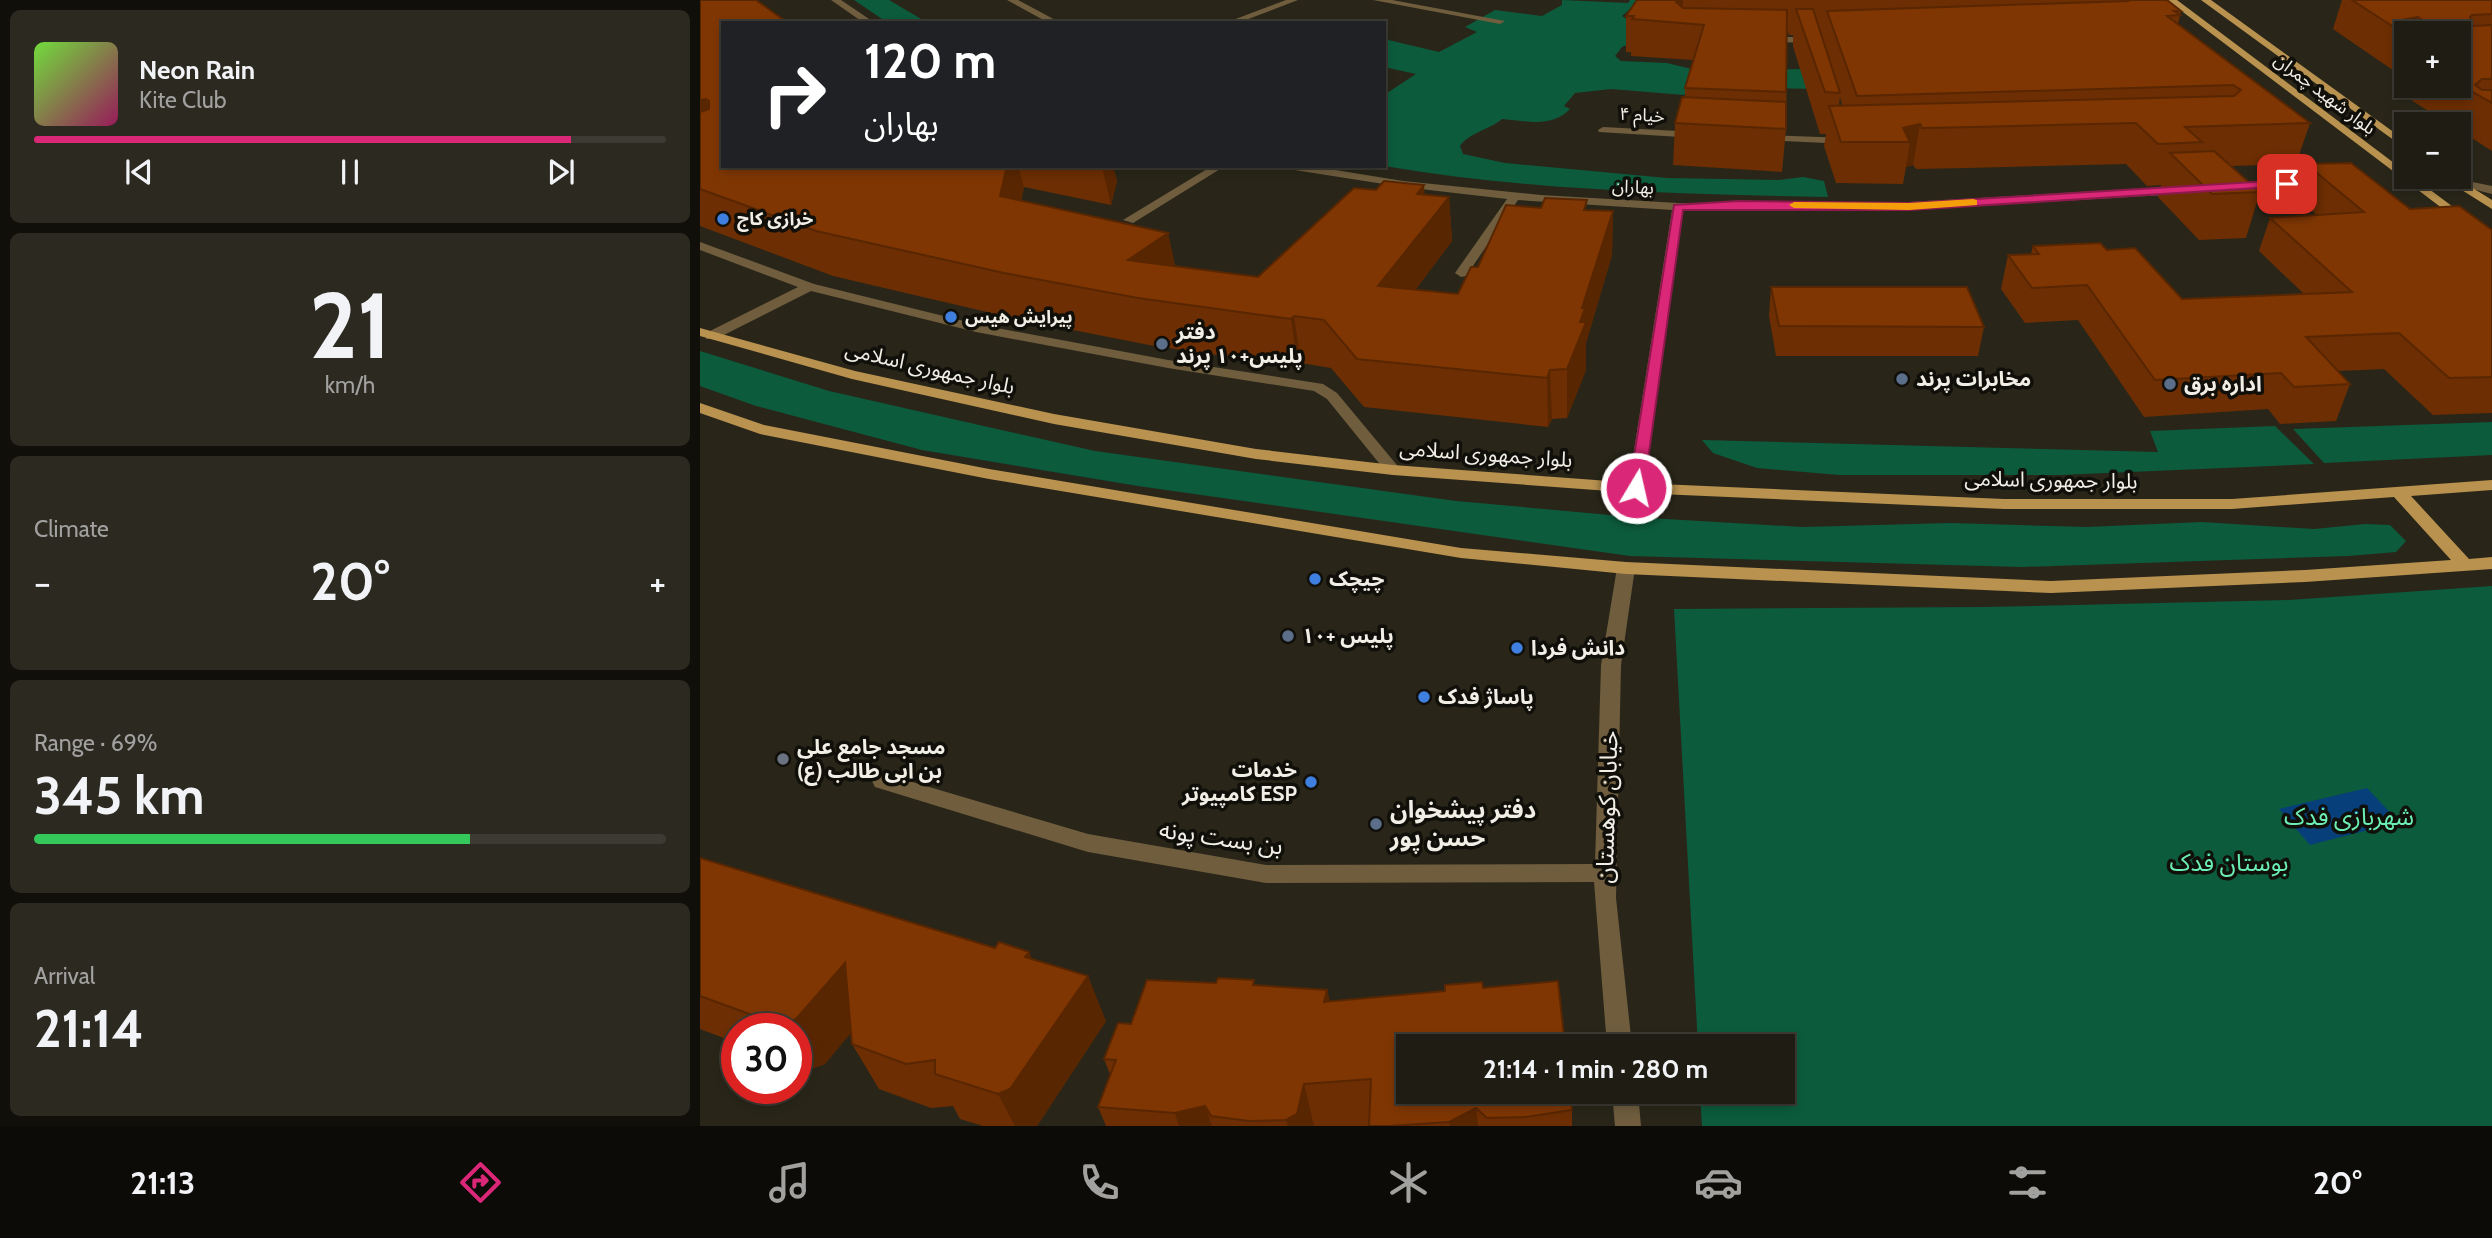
<!DOCTYPE html>
<meta charset="utf-8">
<style>
body{margin:0;font-family:Cabin,"Noto Sans Arabic",sans-serif;background:#2c2921;color:#f1f3f6;height:100vh;display:flex;flex-direction:column;font-size:26px;white-space:nowrap}
*{box-sizing:border-box;margin:0}
p{font-size:23px;color:#a1a1a0}
.icon{flex:none;width:38px;height:38px;fill:none;stroke:currentColor;stroke-width:2;stroke-linecap:round;stroke-linejoin:round}
.map{position:relative;flex:1;overflow:hidden}
.details{display:flex;flex-direction:column;gap:10px;padding:10px;background:#110f0a;width:700px}
.details>*{flex:none}
.guide{position:absolute;left:21px;top:21px;width:665px;height:147px;border-radius:0px;box-shadow:0 4px 10px #0003,0 0 0 2px #3c3a33;background:#202124;color:#fff;overflow:hidden}
.tools{position:absolute;left:1694px;top:21px;display:grid;gap:14px}
.tools a{display:grid;place-items:center;width:77px;height:77px;border-radius:0px;background:#1f1c13;box-shadow:0 4px 10px #0003,0 0 0 2px #3c3a33;font-size:35px}
.speed{position:absolute;left:21px;top:1013px;display:flex;gap:14px;font-size:35px;font-weight:700;text-align:center}
.speed>*{display:grid;place-content:center;width:91px;height:91px;border-radius:50%;background:#1f1c13;box-shadow:0 4px 10px #0003,0 0 0 2px #3c3a33;line-height:1}
.speed .limit{border:10px solid #d22;background:#fff;color:#111}
.pin{position:absolute;display:grid;place-items:center;width:60px;height:60px;color:#fff;margin:-30px;border-radius:14px;box-shadow:0 4px 10px #0006}
.me{position:absolute;width:77px;margin:-38px;rotate:9deg;stroke-linejoin:round;filter:drop-shadow(0 0 5px #0008)}
.turn{display:flex;align-items:center;gap:24px;height:147px;padding:0 28px;font-size:32px}
.turn .icon{width:91px;height:91px;stroke-width:2.5}
.turn b{display:block;font-size:49px;line-height:60px}
.big{font-size:52px;font-weight:700;line-height:1.1}
.details .widget{flex:1;display:flex;flex-direction:column;justify-content:center;gap:10px;min-width:0;padding:0 24px;border-radius:10px;background:#2c2921}
.details .dial{align-items:center;gap:0}
.dial b{font-size:91px;line-height:1}
.song{display:flex;align-items:center;gap:21px}
.cover{width:84px;height:84px;border-radius:10px;background:linear-gradient(135deg,hsl(100 70% 55%),hsl(330 70% 35%))}
.played{height:7px;border-radius:4px;background:linear-gradient(90deg,#db2777 85%,#3c3a33 85%)}
.keys{display:flex;justify-content:space-around;direction:ltr}
.heat{display:flex;justify-content:space-between;align-items:center;font-size:38px;direction:ltr}
.charge{height:10px;border-radius:5px;background:linear-gradient(90deg,#34c759 69%,#3c3a33 0)}
.trip{position:absolute;left:696px;top:1034px;width:399px;height:70px;border-radius:0px;background:#1f1c13;box-shadow:0 4px 10px #0003,0 0 0 2px #3c3a33;font-weight:700;line-height:70px;text-align:center}
.tab-bar{display:flex;height:112px;justify-content:space-around;align-items:center;background:#0c0b08;color:#a1a1a0}
.tab-bar .icon{width:49px;height:49px}
.tab-bar .on{color:#db2777}
.tab-bar b{font-size:32px;color:#f1f3f6}
main{display:flex;flex:1;min-height:0}
.map>svg:first-child{display:block}
</style>
<main>
<section class="details">
<div class="widget">
<div class="song"><i class="cover"></i><div><b>Neon Rain</b><p>Kite Club</p></div></div>
<div class="played"></div>
<div class="keys"><svg class="icon" aria-label="previous" viewBox="0 0 24 24"><path d="M18 5L8 12l10 7zM5 5v14"/></svg><svg class="icon" aria-label="pause" viewBox="0 0 24 24"><path d="M8 5v14M16 5v14"/></svg><svg class="icon" aria-label="next" viewBox="0 0 24 24"><path d="M6 5l10 7-10 7zM19 5v14"/></svg></div>
</div>
<div class="widget dial"><b>21</b><p>km/h</p></div>
<div class="widget"><p>Climate</p>
<div class="heat"><a>−</a><b class="big">20°</b><a>+</a></div>
</div>
<div class="widget"><p>Range · 69%</p><b class="big">345 km</b><div class="charge"></div></div>
<div class="widget"><p>Arrival</p><b class="big">21:14</b></div>
</section>
<div class="map">
<svg width="1792" height="1126" viewBox="0 0 1792 1126">
<rect width="100%" height="100%" fill="#292619"/>
<path fill="#0c5b3d" d="M154,0H189L228,23H188Z
M862,0L928,3L930,0H978L930,9L922,16L931,22L936,41L922,47L915,56L921,61L967,63L1000,71L1104,69L1115,89L1012,87L999,89L984,95L911,89L875,93L864,106L870,109C852,128 827,121 802,119C789,130 770,132 760,146L763,154L805,163L967,178L1079,180L1103,177L1124,181L1128,197C980,194 830,191 684,166V95L716,74L684,67V39L739,52L777,32L765,27L795,10L842,16L862,5Z
M0,351L129,391L395,451L756,501L932,517L1103,527L1251,523L1387,527L1502,522L1614,529L1665,524L1690,525L1706,541L1696,552L1648,556L1322,567L930,556L438,486L222,450L56,406L0,386Z
M1792,422V455L1624,463L1593,429Z
M1575,426L1614,464L1360,475H1139L1057,468L1013,453L1002,440L1458,452L1450,431Z
M1792,586V1126H1002L1000,1092H1083V1046H998L974,609L1286,607L1589,600Z"/>
<path fill="#063f7a" d="M1667,788L1699,822L1610,845L1579,809Z"/>
<g fill="none" stroke-linecap="round" stroke-linejoin="round">
<path fill="#6f5d3e" fill-rule="evenodd" d="M131,0H141L175,23H164Z
M307,0H318L361,23H349Z
M586,0H598L538,23H525Z
M673,0H692L805,21L800,24Z
M1063,37H1147L1152,40L1147,43L1060,42V38Z
M903,127L997,132L1002,135L997,138L899,132L898,130Z
M1064,135L1148,138L1153,141L1148,144L1060,140V136Z
M512,166H525L433,223L423,220Z
M583,166H611L703,181L841,195L978,203L1209,202L1481,186L1487,190L1481,194L1209,210H983L944,488L936,493L928,488L972,210L818,200L766,276L761,277L755,273L807,199L703,187L588,169Z
M1753,178L1792,186V194L1749,183L1747,181Z
M1613,179L1617,180V184L1530,190L1524,187L1530,184Z
M0,242L114,284L276,324L468,360L623,384L637,393L701,470L693,475L687,473L627,399L614,391L468,368L276,332L111,291L16,339H6V333L98,287L0,250Z
M926,562L935,568L921,665L916,898L932,1046H907L894,882L566,883L388,852L175,787L172,781L175,775L182,773L388,834L566,865L895,864L901,665L917,568Z
M912,1092H938L941,1126H915Z"/>
<path fill="#b9924f" fill-rule="evenodd" d="M1467,0H1477L1706,172V177H1713L1792,236V246Z
M1501,0H1511L1706,141V149Z
M1741,177H1755L1792,200V209Z
M0,328L155,371L354,414L556,449L693,465L936,483L1304,499H1532L1792,480V490L1711,496L1769,559L1792,557V569L1605,582L1351,593L926,574L761,558L289,479L60,434L0,413V403L64,425L289,469L761,548L926,562L1351,581L1605,570L1751,560L1694,497L1532,509H1304L936,493L693,475L556,459L354,424L152,379L0,336Z"/>
</g>
<path fill="#6d2e03" fill-rule="evenodd" d="M0,0L23,166H413L417,181L411,205L324,187L321,201L468,233L475,266L558,277L725,194L749,197L752,241L716,289L758,294L778,267L887,210L913,211L912,255L886,343V370L867,418L852,419L848,427L664,407L631,368L601,363L598,367L449,345L317,319L133,276L0,226Z
M937,0H1467L1481,11L1478,24L1610,123L1596,164L1531,166L1560,192L1546,238L1499,240L1458,197L1461,185L1447,186L1426,164L1267,168L1216,169L1213,165L1206,167L1203,184L1136,183L1124,146L1126,134H1120L1093,46V35H1089L1087,29L1086,129L1082,172L973,165L975,123L985,98V88L993,60L931,56V52H926V16ZM1140,97L1142,105H1139Z
M1642,0H1792V151L1759,130V124H1749L1692,88L1697,73L1633,29ZM1706,33H1759V86H1706Z
M1606,164L1710,209L1792,230V413L1733,415L1684,369L1638,371L1650,384L1636,421L1580,424L1568,409L1444,417L1378,320L1325,323L1301,289L1308,255L1331,254L1333,246L1407,250L1482,299L1604,294L1559,251L1570,218L1617,215L1595,196Z
M1071,287L1284,327L1278,356H1076L1069,316Z
M0,858L332,959L406,1021L337,1126H283L260,1119L253,1106L231,1108L179,1089L152,1044L151,1032L125,1064L114,1068L96,1064V1029H37V1043L0,1029Z
M555,985L627,990L630,1002L783,988L872,1110V1126H406L398,1107L410,1074L404,1059L431,1024Z"/>
<path fill="#592602" d="M978,0H983L982,23L976,2Z
M1718,17L1712,33L1693,26L1696,21Z
M6,99L22,138L0,144V100Z
M1220,124L1213,165L1206,167L1210,142L1203,128Z
M307,166H318L324,187L313,240L300,196Z
M402,166H413L417,181L411,205Z
M724,185L727,225L749,197L752,241L683,332L678,286L717,194Z
M913,211L912,255L886,343V370L867,418V369L880,322L882,308Z
M468,233L477,277L428,260Z
M594,316L601,363L598,367L591,319Z
M850,370L852,419L848,427L847,378Z
M329,952L348,997L325,957Z
M145,963L171,1009L125,1064L114,1068L96,1041V1029H89L85,1023Z
M388,976L406,1021L337,1126H315L298,1094Z
M627,990L639,1046L624,1002Z
M604,1084L614,1126H588L586,1120Z
M505,1106L512,1126H479L475,1113Z
M776,1108L778,1126H750L749,1122Z"/>
<path fill="#7f3603" stroke="#592602" stroke-width="2" fill-rule="evenodd" d="M0,0H56L88,23H23V166H307L300,196L468,233L428,260L558,277L654,188L676,190L684,181L724,185L717,194L749,197L678,286L758,294L771,267H778L806,205L841,208L845,198L887,200L884,210L913,211L882,308H885L880,322H886L867,369L850,370L847,378L657,359L624,320L594,316L591,319L438,298L304,273L116,231L0,189V112L9,109V101L6,99L0,100Z
M937,0H978L976,2L983,8L1087,10L1086,92L985,88L1004,25L932,19L934,16H926Z
M1430,0H1467L1481,11H1474L1480,15L1467,16L1610,123L1485,127L1502,142L1458,144L1436,123L1275,127L1222,128L1220,124L1203,128L1210,142H1141L1129,106L1534,96L1541,90L1533,85L1157,96L1127,11L1428,1Z
M1652,0H1792V14L1772,15L1770,17L1773,26L1792,25V79H1782L1775,85L1782,90H1792V103L1759,84V33H1706V35ZM1718,17L1721,19V27L1702,28L1694,24L1696,21Z
M1096,9H1113L1140,93L1125,92Z
M982,97L1086,102V129L975,123Z
M1514,151L1560,192L1512,194L1470,153Z
M1651,163L1710,209L1759,206L1792,230V377L1749,378L1699,333L1606,337L1650,384L1594,387L1581,373L1455,380L1387,285L1332,288L1308,255L1339,254L1333,246L1400,243L1407,250L1435,248L1482,299L1652,292L1570,218L1664,212L1606,164Z
M1071,287H1267L1284,327L1079,326Z
M0,858L295,948L299,942L329,952L325,957L388,976L310,1089L298,1094L235,1074V1060L206,1064L152,1044L145,963L96,1019L85,1023L55,1016L0,996Z
M518,978L554,980L553,985L627,990L624,1002L745,991V985L782,982L783,988L858,981L865,1046H709V1092H870L872,1110L826,1117L787,1118L776,1108L749,1122L689,1126H669L671,1079L604,1084L597,1114L586,1120L549,1121L511,1116L505,1106L475,1113L398,1107L416,1060L404,1059L418,1023L431,1024L447,980L516,983Z"/>
<path fill="#db2777" stroke="#8e194d" stroke-width="2" d="M1587,180L1590,181V186L1209,210H983L944,488L936,492L929,488L974,205L1038,201L1209,203Z"/>
<path fill="#f59e0b" d="M1273,199L1277,200V205L1209,210L1094,208L1089,205L1094,202L1209,203Z"/>
<g fill="#3f7fe0" stroke="#100f09" stroke-width="2.5">
<circle cx="23" cy="219" r="7"/>
<circle cx="251" cy="317" r="7"/>
<circle cx="615" cy="579" r="7"/>
<circle cx="817" cy="648" r="7"/>
<circle cx="724" cy="697" r="7"/>
<circle cx="611" cy="782" r="7"/>
</g>
<g fill="#5c6f8a" stroke="#100f09" stroke-width="2.5">
<circle cx="462" cy="344" r="7"/>
<circle cx="1202" cy="379" r="7"/>
<circle cx="1470" cy="384" r="7"/>
<circle cx="588" cy="636" r="7"/>
<circle cx="676" cy="824" r="7"/>
</g>
<circle fill="#6b7280" stroke="#100f09" stroke-width="2.5" cx="83" cy="759" r="7"/>
<g text-anchor="middle" stroke-width="7" stroke-linejoin="round" paint-order="stroke">
<g font-size="18" fill="#f0eee5" stroke="#100f09">
<text transform="translate(1625 94) rotate(37)" y="6">بلوار شهید چمران</text>
<text transform="translate(942 115) rotate(3)" y="6">خیام ۴</text>
<text transform="translate(933 187) rotate(3)" y="6">بهاران</text>
</g>
<g font-size="18" font-weight="bold" fill="#f0eee5" stroke="#100f09" text-anchor="start">
<text x="37" y="225">خرازی کاج</text>
<text x="265" y="323">پیرایش هیس</text>
</g>
<g font-size="21" font-weight="bold" fill="#f0eee5" stroke="#100f09" text-anchor="start">
<text x="476" y="339">دفتر<tspan x="476" dy="24">پلیس+۱۰ پرند</tspan></text>
<text x="1216" y="386">مخابرات پرند</text>
<text x="1484" y="391">اداره برق</text>
<text x="629" y="586">چیچک</text>
<text x="602" y="643">پلیس +۱۰</text>
<text x="831" y="655">دانش فردا</text>
<text x="738" y="704">پاساژ فدک</text>
<text x="97" y="754">مسجد جامع علی<tspan x="97" dy="24">بن ابی طالب (ع)</tspan></text>
<text x="597" y="777" text-anchor="end">خدمات<tspan x="597" dy="24">کامپیوتر ESP</tspan></text>
</g>
<g font-size="21" fill="#f0eee5" stroke="#100f09">
<text transform="translate(230 368) rotate(13)" y="7">بلوار جمهوری اسلامی</text>
<text transform="translate(786 454) rotate(4)" y="7">بلوار جمهوری اسلامی</text>
<text transform="translate(1351 480) rotate(1)" y="7">بلوار جمهوری اسلامی</text>
</g>
<g font-size="24" fill="#f0eee5" stroke="#100f09">
<text transform="translate(907 807) rotate(-88)" y="8">خیابان کوهستان</text>
<text transform="translate(521 838) rotate(8)" y="8">بن بست پونه</text>
</g>
<g font-size="24" font-weight="bold" fill="#f0eee5" stroke="#100f09" text-anchor="start">
<text x="690" y="818">دفتر پیشخوان<tspan x="690" dy="28">حسن پور</tspan></text>
</g>
<g font-size="24" fill="#6cefb4" stroke="#100f09">
<text x="1649" y="825">شهربازی فدک</text>
<text x="1529" y="871">بوستان فدک</text>
</g>
</g>
</svg>
<div class="tools">
<a>+</a>
<a>−</a>
</div>
<div class="speed"><div class="limit">30</div></div>
<div class="pin" style="left:1587px;top:184px;background:#d93025"><svg class="icon" aria-label="arrive" viewBox="0 0 24 24"><path d="M6 21V4h12l-3 4 3 4H6"/></svg></div>
<svg class="me" style="left:936px;top:488px" viewBox="-20 -20 40 40"><circle r="17" fill="#db2777" stroke="#fff" stroke-width="3"/><path d="M0-11L8 9 0 5-8 9z" fill="#fff"/></svg>
<div class="trip">21:14 · 1 min · 280 m</div>
<div class="guide">
<div class="turn"><svg class="icon" aria-label="right" viewBox="0 0 24 24"><path d="M7 20v-9h11M14 6l5 5-5 5"/></svg><div><b>120 m</b>بهاران</div></div>
</div>
</div>
</main>
<nav class="tab-bar">
<b>21:13</b>
<svg class="icon on" aria-label="directions" viewBox="0 0 24 24"><path d="M12 3l9 9-9 9-9-9zM9 14v-3h6M13 9l2 2-2 2"/></svg>
<svg class="icon" aria-label="music" viewBox="0 0 24 24"><path d="M9 18V5l10-2v13"/><circle cx="6" cy="18" r="3"/><circle cx="16" cy="16" r="3"/></svg>
<svg class="icon" aria-label="phone" viewBox="0 0 24 24"><path d="M5 4h4l2 5-3 2q2 4 5 5l2-3 5 2v4C11 20 4 13 5 4z"/></svg>
<svg class="icon" aria-label="climate" viewBox="0 0 24 24"><path d="M12 3v18M4 7l16 10M4 17L20 7"/></svg>
<svg class="icon" aria-label="car" viewBox="0 0 24 24"><path d="M5 17H2v-5l4-1 3-4h7l3 4 3 1v5h-3M9 17h6M6 11h13"/><circle cx="7" cy="17" r="2"/><circle cx="17" cy="17" r="2"/></svg>
<svg class="icon" aria-label="filters" viewBox="0 0 24 24"><path d="M4 7h16M4 17h16"/><circle cx="9" cy="7" r="2"/><circle cx="15" cy="17" r="2"/></svg>
<b>20°</b>
</nav>
